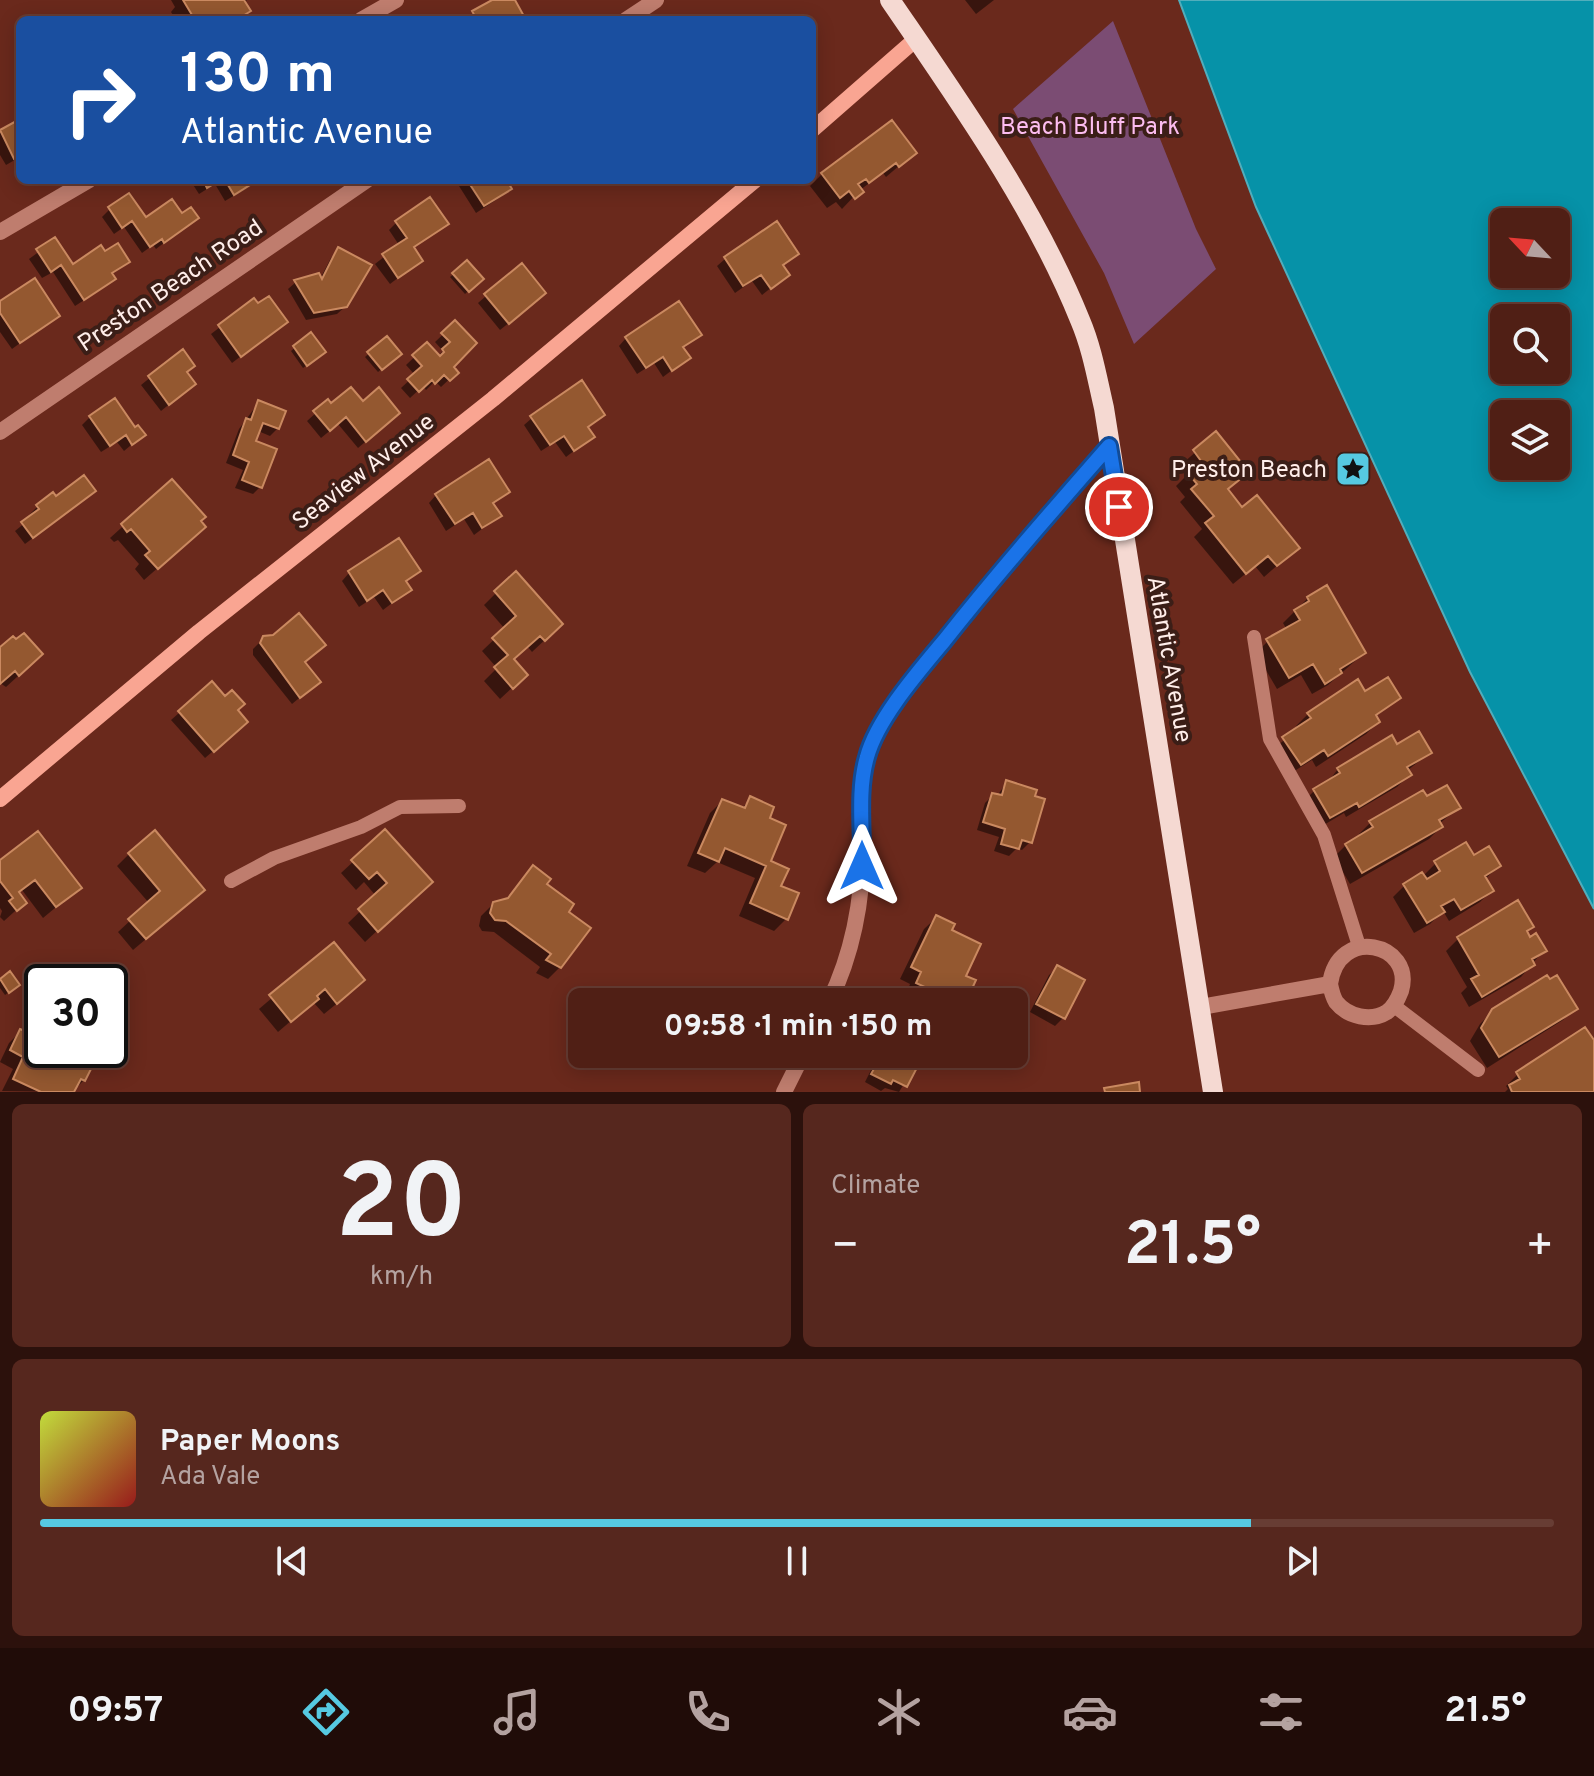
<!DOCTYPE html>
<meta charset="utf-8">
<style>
body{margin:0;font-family:Overpass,sans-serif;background:#56271e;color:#f1f3f6;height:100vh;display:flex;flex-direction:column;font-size:30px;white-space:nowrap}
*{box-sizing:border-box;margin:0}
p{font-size:26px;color:#b4a2a0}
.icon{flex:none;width:44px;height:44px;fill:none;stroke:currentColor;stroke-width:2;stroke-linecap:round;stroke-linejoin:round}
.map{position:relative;height:1092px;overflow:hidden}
.panel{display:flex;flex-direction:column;gap:12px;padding:12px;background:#2c110c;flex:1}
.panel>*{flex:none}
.banner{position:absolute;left:16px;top:16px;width:800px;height:168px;border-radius:12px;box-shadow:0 4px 20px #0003,0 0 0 2px #673d34;background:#1a4fa0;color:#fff;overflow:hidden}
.needle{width:52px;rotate:296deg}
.buttons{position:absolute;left:1490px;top:208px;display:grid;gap:16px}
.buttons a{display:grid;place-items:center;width:80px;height:80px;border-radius:12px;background:#501f15;box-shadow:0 4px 20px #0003,0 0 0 2px #673d34;font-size:40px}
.speed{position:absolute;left:24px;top:964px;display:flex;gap:16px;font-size:40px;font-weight:700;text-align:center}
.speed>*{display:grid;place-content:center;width:104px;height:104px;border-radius:50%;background:#501f15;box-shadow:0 4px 20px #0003,0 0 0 2px #673d34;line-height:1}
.speed .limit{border:4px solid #111;border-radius:12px;background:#fff;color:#111}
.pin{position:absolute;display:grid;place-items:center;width:68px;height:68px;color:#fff;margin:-34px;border:4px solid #fff;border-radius:50%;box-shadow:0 2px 8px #0007}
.me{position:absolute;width:88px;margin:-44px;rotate:0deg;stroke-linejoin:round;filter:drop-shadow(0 0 6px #0008)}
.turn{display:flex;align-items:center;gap:28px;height:168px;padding:0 32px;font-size:36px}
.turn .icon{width:104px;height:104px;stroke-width:2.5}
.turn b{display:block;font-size:56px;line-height:68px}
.big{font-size:60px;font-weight:700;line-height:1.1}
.panel .card{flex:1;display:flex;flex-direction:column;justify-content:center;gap:12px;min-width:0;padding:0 28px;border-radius:12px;background:#56271e}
.panel .dial{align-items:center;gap:0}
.dial b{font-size:104px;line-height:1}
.song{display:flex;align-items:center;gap:24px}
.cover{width:96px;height:96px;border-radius:12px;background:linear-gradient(135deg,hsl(70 70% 55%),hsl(0 70% 35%))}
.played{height:8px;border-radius:4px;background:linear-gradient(90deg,#56c9e1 80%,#673d34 80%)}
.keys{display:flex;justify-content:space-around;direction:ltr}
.heat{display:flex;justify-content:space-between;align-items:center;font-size:44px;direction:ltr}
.panel .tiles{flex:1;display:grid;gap:12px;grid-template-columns:1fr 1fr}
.card:last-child{grid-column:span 2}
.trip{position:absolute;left:568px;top:988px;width:460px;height:80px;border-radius:12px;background:#501f15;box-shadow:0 4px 20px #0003,0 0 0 2px #673d34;font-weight:700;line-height:80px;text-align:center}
.tabs{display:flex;height:128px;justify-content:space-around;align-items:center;background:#200c08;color:#b4a2a0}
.tabs .icon{width:56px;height:56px}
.tabs .current{color:#56c9e1}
.tabs b{font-size:36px;color:#f1f3f6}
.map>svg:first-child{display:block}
</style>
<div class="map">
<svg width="1594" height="1092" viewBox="0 0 1594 1092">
<rect width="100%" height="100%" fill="#6a291c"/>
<path fill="#7b4c73" d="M1113,21L1196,229L1216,269L1134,344L1104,273L1013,109Z"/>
<path fill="#0692a8" stroke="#51aebc" stroke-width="2" fill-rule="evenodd" d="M1179,0H1594V909L1470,672L1256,207ZM1504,222H1556V274H1504ZM1504,318H1556V370H1504ZM1504,414H1556V466H1504Z"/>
<path fill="#0007" d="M171,0H247L244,3L248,10L239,20H176L171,12L175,7Z
M496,0H513L520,20H466Z
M965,0H994L976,14Z
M20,121V157L6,165L0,155V133Z
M914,153L886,177L883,173L860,190L842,209L836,202L827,208L810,186L822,174Z
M190,180H260L225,201L215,184L199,194Z
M465,180H516L508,186L510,188L502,196L476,213L459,186Z
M110,209L145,220L182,216L196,218L156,249L153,245L142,253L124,227L114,234L102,217Z
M397,222L446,223L412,249L420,261L390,284L375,264L399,245L389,230Z
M55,240L72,266L104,254L127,261L111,275L114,278L106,286L75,306L53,272L42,278L29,259Z
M339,250L346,306L337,314L306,320L288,289L296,282L320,279L331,258Z
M797,254L782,267L787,275L762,295L752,281L735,293L717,266L725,259Z
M467,263L481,279L465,294L450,277Z
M486,296L536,301L500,330L478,303Z
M254,301L285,322L232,363L211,334Z
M0,304L58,315L12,349L0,332Z
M455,323L451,367L456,373L441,387L435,381L426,390L423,386L410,398L401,388L415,375L406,365L427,345L438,356L443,351L435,342Z
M699,334L682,349L688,358L663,377L654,363L637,374L619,346L626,338Z
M311,335L320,356L303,368L291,351Z
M386,339L399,354L378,372L365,357Z
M182,352L185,373L194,384L161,411L141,385Z
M259,402L278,428L270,436L258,431L254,442L260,487L253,494L235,488L243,470L226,463L239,429Z
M328,402L331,406L363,404L390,421L358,448L338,424L321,438L307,421Z
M603,414L587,428L592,437L566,457L555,442L541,451L524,425L532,418Z
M90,417L135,430L143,435L124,451L117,442L101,452L82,425Z
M1216,434L1247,472L1227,491L1242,510L1297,548L1264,577L1255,566L1233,584L1194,537L1202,529L1180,502L1185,497L1176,486L1189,473L1182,464Z
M172,482L192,538L144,580L135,569L139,564L118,540L114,542L110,538Z
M507,492L492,504L499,516L474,535L464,519L446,531L429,503L436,495Z
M86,498L25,544L15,531L32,517L30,514L37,507L55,499Z
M418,570L404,582L409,590L383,610L374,597L359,607L342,581L349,573Z
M496,593L549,636L532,652L527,646L512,660L513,687L500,699L484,681L497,668L482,651L505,629L484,605Z
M1308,598L1364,653L1328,685L1312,694L1301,675L1277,689L1256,653L1268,641L1287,630L1283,623Z
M262,640L303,663L310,689L292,704L253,655V649Z
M0,650L29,666L6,687L0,683Z
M212,684L236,710L238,730L205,758L171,720Z
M1365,694L1399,698L1375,717L1378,722L1366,734L1316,767L1312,760L1288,775L1272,750L1298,729L1296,726L1308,714Z
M1396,747L1430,752L1407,771L1409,775L1397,787L1346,817L1344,813L1317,829L1302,803L1314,791L1327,783L1338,769Z
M1007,782L1030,842L1022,850L1017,848L1009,856L994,851L999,837L977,830L985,803L993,795L997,796Z
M751,799L767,819L768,862L779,887L786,919L774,931L739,916L755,878L717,862L705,873L687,866L710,813L722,801L741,809Z
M1426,799L1458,808L1439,824L1441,827L1429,839L1350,884L1334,857L1346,845L1360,837L1359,834L1371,822Z
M385,832L418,893L365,942L348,923L376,896L364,882L356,890L341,873Z
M129,854L191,901L133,950L118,932L149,903L117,866Z
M0,863L79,888L43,918L22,890L17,894L24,903L4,921L0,917L2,911L0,908Z
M1436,863L1499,866L1485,879L1492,890L1480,902L1449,921L1443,911L1430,924L1414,933L1393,897L1405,885L1423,876Z
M533,868L566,912L560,967L548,979L536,973L540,967L494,932L482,931L479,926L481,916L494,903L505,901Z
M1518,903L1526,932L1530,939L1544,950L1521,977L1469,1007L1461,993L1467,987L1446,951L1458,939Z
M937,917L949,931L963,977V1002H921L906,995L910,984L900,979L924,929Z
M334,945L351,992L324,1014L313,1002L278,1032L259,1009Z
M1057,968L1063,1018L1055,1026L1030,1012L1049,975Z
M10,974L14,988L5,995L0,988V981Z
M1575,1008L1563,1020L1487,1068L1470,1041L1480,1024L1493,1011Z
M21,1031L42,1041V1050H61L84,1080L72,1092L2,1091L13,1069L0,1062L9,1043Z
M1594,1043V1092H1505L1508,1089L1506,1086L1518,1074Z
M872,1054H922L899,1092L885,1088L881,1091L865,1082L873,1066L867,1063Z"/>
<path fill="#945830" stroke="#ca8960" stroke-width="2" d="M183,0H244L251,11L236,20H195Z
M492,0H515L525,18L521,20H477L472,11Z
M20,119V156L14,159L0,130Z
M892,120L917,153L899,167L896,163L869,183L866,179L858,184L864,192L855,199L849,191L840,198L821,173Z
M203,180H220L207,188Z
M225,180H258L234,195Z
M467,180H515L509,184L512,189L484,206Z
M129,193L146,217L172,199L182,213L191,207L199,218L164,243L162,239L150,247L132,221L122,228L108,207Z
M430,197L449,224L414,247L423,261L398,278L382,254L407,238L395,221Z
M777,221L799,254L783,265L790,275L771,289L761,275L743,286L724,257Z
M55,237L73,264L101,245L105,251L118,243L130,262L112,273L116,279L84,300L61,265L51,272L36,249Z
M338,247L372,265L347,307L314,313L294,280L319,273L322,279Z
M467,260L484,279L469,292L452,273Z
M522,263L546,293L509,324L484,294Z
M35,278L60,316L20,343L0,313V301Z
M269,296L288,322L241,357L218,325L254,298L258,303Z
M679,301L702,335L683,347L691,358L672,371L663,357L646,368L625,337Z
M455,320L477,343L454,367L459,373L450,381L444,375L435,384L432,380L419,392L407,379L422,366L412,355L427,342L440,356L444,352L442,349L450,342L441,333Z
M311,332L326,352L307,366L293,346Z
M387,336L402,354L382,370L367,352Z
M183,349L195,366L187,372L196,384L169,405L148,376Z
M582,380L605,415L588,427L595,437L574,451L564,436L550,445L530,416Z
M351,387L363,401L379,387L400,413L366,442L346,417L330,431L313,411L328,399L331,403Z
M115,398L135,427L138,425L146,435L132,445L126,435L110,446L89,416Z
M258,400L286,411L279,429L263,423L256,441L277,449L262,488L242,480L249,462L233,455L246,418L251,420Z
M1216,431L1249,472L1228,489L1242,507L1257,495L1300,548L1277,566L1268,556L1246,574L1205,523L1214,516L1191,489L1197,484L1187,472L1201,461L1193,450Z
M489,459L510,492L493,503L502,516L482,528L473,513L455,524L435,494Z
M84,475L96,491L33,538L21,522L39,509L36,505L53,492L56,496Z
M172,479L206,517L201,521L206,527L158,569L145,555L150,551L131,529L127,532L121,524Z
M399,538L421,571L406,581L412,590L392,603L383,590L367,601L348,571Z
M516,571L563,624L545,641L540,636L514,659L528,675L513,689L494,667L508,655L492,638L516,616L494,591Z
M1327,585L1366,653L1340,669L1342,673L1325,684L1313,664L1289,678L1266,639L1300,620L1294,610L1309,601L1307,597Z
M299,613L326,645L305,662L321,682L300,698L260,643L263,636L273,635Z
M24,633L43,654L19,676L15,671L0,684V647L13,636L16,639Z
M1388,677L1401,698L1376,715L1380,722L1328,756L1324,750L1301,765L1282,737L1311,718L1307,713L1358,679L1365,691Z
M212,681L225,696L232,690L245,704L238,710L248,722L214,752L178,711Z
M1419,731L1432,753L1407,767L1412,775L1359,807L1357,803L1330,818L1313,789L1340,773L1337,768L1392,735L1397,744Z
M1006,780L1037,790L1035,796L1045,799L1032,843L1022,840L1019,849L1001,844L1005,829L983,822L992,793L1002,795Z
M1447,785L1461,808L1439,820L1443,827L1362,873L1345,844L1373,827L1369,821L1423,790L1427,796Z
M750,796L774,807L770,818L786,825L771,861L789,869L781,886L799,893L788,920L750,903L766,866L725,848L719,862L698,853L722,799L745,808Z
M385,829L433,882L378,932L358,909L387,883L377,872L369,879L351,860Z
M155,830L205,890L146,939L128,919L160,891L128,853Z
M38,831L82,888L56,907L35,880L19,892L27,903L17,911L9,901L13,898L0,881V860Z
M1466,842L1474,855L1489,846L1501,866L1485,876L1494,891L1461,910L1454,899L1441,906L1445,912L1427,923L1403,884L1422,872L1427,879L1440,871L1434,861Z
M533,865L551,879L547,884L574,904L569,912L591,928L561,968L546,960L551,954L506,921L495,920L490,913L493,902L508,898Z
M1518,900L1534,927L1527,931L1530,937L1536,933L1547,951L1532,959L1535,965L1482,997L1471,979L1479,975L1457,937Z
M936,915L955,924L952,930L981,944L966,976L976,980L966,1002H957L916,983L921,972L911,967Z
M334,942L365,980L337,1004L325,989L317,996L319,999L291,1022L269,995Z
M1057,965L1085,980L1065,1019L1036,1004Z
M10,971L20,985L9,993L0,979Z
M1547,975L1550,979L1557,975L1578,1009L1499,1057L1481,1028L1492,1009Z
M1585,1027L1594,1040V1092H1512L1509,1085L1520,1079L1516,1072Z
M20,1029L42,1039V1050H66L94,1063L85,1081L81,1079L74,1092H41L13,1079L23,1057L10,1050Z
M924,1054L907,1087L893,1080L891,1084L871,1074L880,1058L874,1054Z
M1139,1082L1140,1092H1105L1104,1088Z"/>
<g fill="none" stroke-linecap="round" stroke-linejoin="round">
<path stroke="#bf7d6e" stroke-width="14" d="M1254,637L1270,739L1324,835L1359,946
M231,881L274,858L361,827L400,807L459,806
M1393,1005L1478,1070"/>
<path stroke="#bf7d6e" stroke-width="16" d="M361,20L396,0
M626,20L656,0
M0,232L89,180
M0,432L367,180
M829,1002C854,951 863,899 863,843C863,814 859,785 866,758C876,720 919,671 943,641C997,575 1053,510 1109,446
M1201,1007L1330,984C1338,925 1415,943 1401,991C1398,999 1394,1007 1387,1012C1371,1022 1348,1017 1336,1002C1333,997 1331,989 1330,984
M784,1092L803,1054"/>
<path stroke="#f9a592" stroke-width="16" d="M812,130L916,39
M0,799L199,632L493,399L755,180"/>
<path stroke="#f5d9d2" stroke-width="20" d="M890,0C959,101 1034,206 1080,320C1092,348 1097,378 1104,408L1213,1092"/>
</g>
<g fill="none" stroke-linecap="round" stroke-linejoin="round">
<defs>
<path id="route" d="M862,866C863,831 857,791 867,757C877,719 919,671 944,641C997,574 1053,510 1109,446L1119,507"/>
</defs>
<use href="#route" stroke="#114b97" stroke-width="20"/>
<use href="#route" stroke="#1a73e8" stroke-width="14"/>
</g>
<defs>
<symbol id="sight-square" viewBox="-11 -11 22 22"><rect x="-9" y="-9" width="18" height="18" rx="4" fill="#56c9e1" stroke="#3b1e17"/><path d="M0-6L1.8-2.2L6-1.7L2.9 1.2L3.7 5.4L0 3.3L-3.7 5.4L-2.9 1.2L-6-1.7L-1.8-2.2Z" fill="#111"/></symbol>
</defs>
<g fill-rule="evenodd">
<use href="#sight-square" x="1333" y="449" width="40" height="40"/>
</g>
<g text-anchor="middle" stroke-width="8" stroke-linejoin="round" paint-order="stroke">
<g font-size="24" fill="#fcbdf0" stroke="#3b1e17">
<text x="1090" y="134">Beach Bluff Park</text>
</g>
<g font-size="24" fill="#ffeeea" stroke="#3b1e17">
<text transform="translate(170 285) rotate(-34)" y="8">Preston Beach Road</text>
<text transform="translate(363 471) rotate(-38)" y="8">Seaview Avenue</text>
<text transform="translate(1170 659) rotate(80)" y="8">Atlantic Avenue</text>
</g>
<g font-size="24" fill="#ffeeea" stroke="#3b1e17" text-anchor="end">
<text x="1327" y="477">Preston Beach</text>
</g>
</g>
</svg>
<div class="buttons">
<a><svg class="needle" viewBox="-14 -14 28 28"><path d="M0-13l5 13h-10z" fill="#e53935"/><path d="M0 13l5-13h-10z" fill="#b4a2a0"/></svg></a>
<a><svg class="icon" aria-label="search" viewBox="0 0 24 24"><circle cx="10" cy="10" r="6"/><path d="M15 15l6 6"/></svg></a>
<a><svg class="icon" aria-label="layers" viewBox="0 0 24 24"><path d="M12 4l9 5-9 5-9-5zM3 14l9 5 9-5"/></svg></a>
</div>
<div class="speed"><div class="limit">30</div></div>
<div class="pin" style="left:1119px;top:507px;background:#d93025"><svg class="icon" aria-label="arrive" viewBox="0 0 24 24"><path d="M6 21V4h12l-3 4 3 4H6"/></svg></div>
<svg class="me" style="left:862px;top:866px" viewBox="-20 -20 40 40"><path d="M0-17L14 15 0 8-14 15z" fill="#1a73e8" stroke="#fff" stroke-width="4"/></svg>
<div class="trip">09:58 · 1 min · 150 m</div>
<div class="banner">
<div class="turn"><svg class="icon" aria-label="right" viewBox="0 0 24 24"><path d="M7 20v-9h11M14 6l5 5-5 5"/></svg><div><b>130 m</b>Atlantic Avenue</div></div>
</div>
</div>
<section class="panel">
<div class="tiles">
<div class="card dial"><b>20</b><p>km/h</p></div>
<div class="card"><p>Climate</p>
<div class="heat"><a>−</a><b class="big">21.5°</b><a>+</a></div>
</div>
<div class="card">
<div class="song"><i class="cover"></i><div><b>Paper Moons</b><p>Ada Vale</p></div></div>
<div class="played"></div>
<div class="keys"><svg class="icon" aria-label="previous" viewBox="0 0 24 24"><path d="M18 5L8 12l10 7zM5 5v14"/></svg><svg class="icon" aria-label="pause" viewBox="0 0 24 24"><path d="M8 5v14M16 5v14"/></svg><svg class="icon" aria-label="next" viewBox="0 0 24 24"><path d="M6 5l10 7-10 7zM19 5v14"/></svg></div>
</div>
</div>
</section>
<nav class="tabs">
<b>09:57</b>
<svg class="icon current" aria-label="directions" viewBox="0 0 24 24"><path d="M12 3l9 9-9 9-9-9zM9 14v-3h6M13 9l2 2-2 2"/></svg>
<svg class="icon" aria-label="music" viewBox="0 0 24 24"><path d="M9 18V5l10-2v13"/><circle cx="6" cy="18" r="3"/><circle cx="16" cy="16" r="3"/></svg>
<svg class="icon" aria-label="phone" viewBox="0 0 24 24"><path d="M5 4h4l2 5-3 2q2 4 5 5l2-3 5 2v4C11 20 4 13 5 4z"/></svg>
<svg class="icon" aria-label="climate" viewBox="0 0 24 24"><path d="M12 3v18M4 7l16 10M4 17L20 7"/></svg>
<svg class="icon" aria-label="car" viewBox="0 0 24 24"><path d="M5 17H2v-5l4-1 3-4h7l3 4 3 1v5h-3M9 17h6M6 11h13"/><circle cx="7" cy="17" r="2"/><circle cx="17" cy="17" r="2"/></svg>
<svg class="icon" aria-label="filters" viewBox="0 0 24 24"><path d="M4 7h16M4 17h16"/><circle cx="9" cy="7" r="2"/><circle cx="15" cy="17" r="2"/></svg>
<b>21.5°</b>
</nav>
